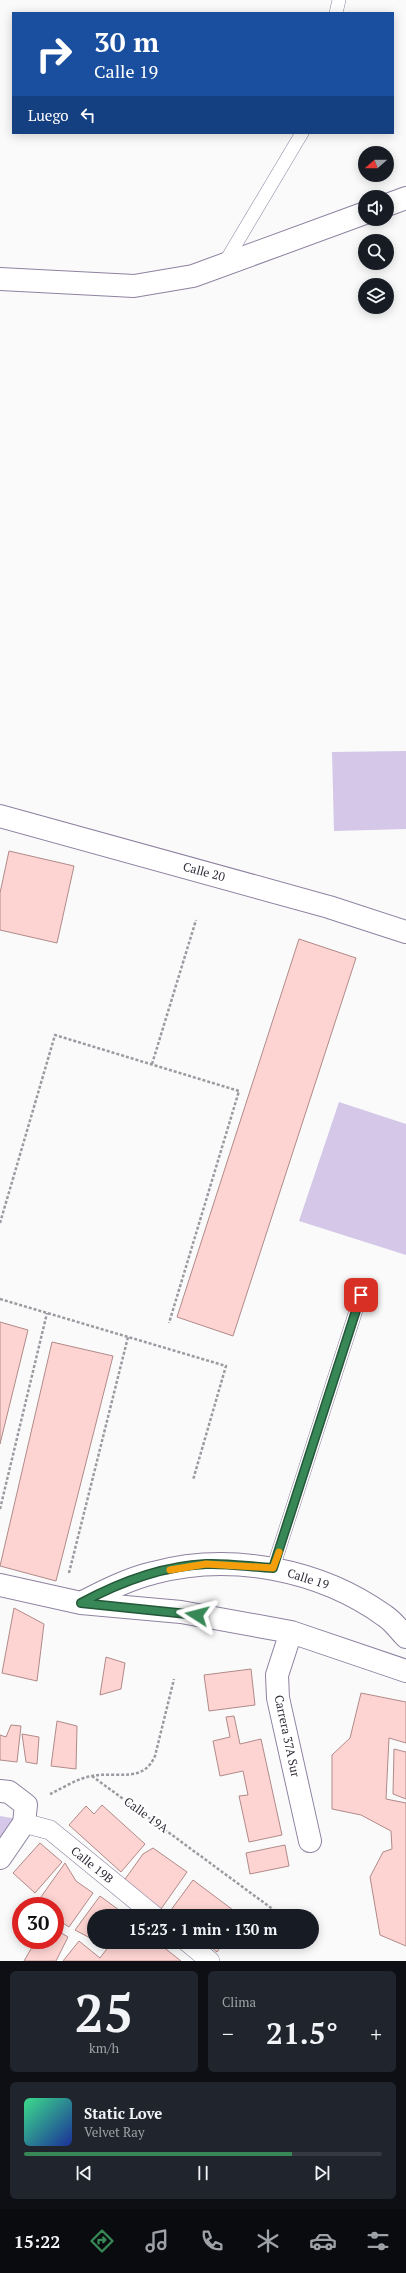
<!DOCTYPE html>
<html lang="es">
<meta charset="utf-8">
<style>
body{margin:0;font-family:"PT Serif",serif;background:#20242c;color:#f1f3f6;height:100vh;display:flex;flex-direction:column;font-size:15px;white-space:nowrap}
*{box-sizing:border-box;margin:0}
p{font-size:13px;color:#9ea1a6}
.icon{flex:none;width:22px;height:22px;fill:none;stroke:currentColor;stroke-width:2;stroke-linecap:round;stroke-linejoin:round}
.map{position:relative;height:1961px;overflow:hidden}
.side{display:flex;flex-direction:column;gap:10px;padding:10px;background:#0d0f14;flex:1}
.side>*{flex:none}
.guide{position:absolute;left:12px;top:12px;width:382px;height:122px;border-radius:0px;box-shadow:0 2px 10px #0003;background:#1a4fa0;color:#fff;overflow:hidden}
.needle{width:26px;rotate:250deg}
.buttons{position:absolute;left:358px;top:146px;display:grid;gap:8px}
.buttons a{display:grid;place-items:center;width:36px;height:36px;border-radius:50%;background:#171b24;box-shadow:0 2px 10px #0003;font-size:20px}
.speed{position:absolute;left:12px;top:1897px;display:flex;gap:8px;font-size:20px;font-weight:700;text-align:center}
.speed>*{display:grid;place-content:center;width:52px;height:52px;border-radius:50%;background:#171b24;box-shadow:0 2px 10px #0003;line-height:1}
.speed .limit{border:6px solid #d22;background:#fff;color:#111}
.pin{position:absolute;display:grid;place-items:center;width:34px;height:34px;color:#fff;margin:-17px;border-radius:8px;box-shadow:0 2px 6px #0006}
.me{position:absolute;width:44px;margin:-22px;rotate:279deg;stroke-linejoin:round;filter:drop-shadow(0 0 3px #0008)}
.turn{display:flex;align-items:center;gap:14px;height:84px;padding:0 16px;font-size:18px}
.turn .icon{width:52px;height:52px;stroke-width:2.5}
.turn b{display:block;font-size:28px;line-height:34px}
.then{display:flex;align-items:center;height:38px;padding:0 16px;background:#0003;gap:8px;font-size:15px}
.big{font-size:30px;font-weight:700;line-height:1.1}
.side .card{flex:1;display:flex;flex-direction:column;justify-content:center;gap:6px;min-width:0;padding:0 14px;border-radius:6px;background:#20242c}
.side .dial{align-items:center;gap:0}
.dial b{font-size:52px;line-height:1}
.song{display:flex;align-items:center;gap:12px}
.cover{width:48px;height:48px;border-radius:6px;background:linear-gradient(135deg,hsl(150 70% 55%),hsl(230 70% 35%))}
.played{height:4px;border-radius:2px;background:linear-gradient(90deg,#388757 75%,#363941 75%)}
.keys{display:flex;justify-content:space-around;direction:ltr}
.heat{display:flex;justify-content:space-between;align-items:center;font-size:22px;direction:ltr}
.side .tiles{flex:1;display:grid;gap:10px;grid-template-columns:1fr 1fr}
.card:last-child{grid-column:span 2}
.trip{position:absolute;left:87px;top:1909px;width:232px;height:40px;border-radius:20px;background:#171b24;box-shadow:0 2px 10px #0003;font-weight:700;line-height:40px;text-align:center}
.menu{display:flex;height:64px;justify-content:space-around;align-items:center;background:#090b0e;color:#9ea1a6}
.menu .icon{width:28px;height:28px}
.menu .selected{color:#388757}
.menu b{font-size:18px;color:#f1f3f6}
.map>svg:first-child{display:block}
</style>
<div class="map">
<svg width="406" height="1961" viewBox="0 0 406 1961">
<rect width="100%" height="100%" fill="#fafafa"/>
<path fill="#d4c7e8" d="M406,751V829L334,831L332,752Z
M339,1102L406,1124V1255L299,1221Z
M0,1816L23,1820L0,1848Z"/>
<path fill="#fdd4d2" stroke="#b08a89" d="M9,851L74,866L57,943L0,930V893Z
M299,939L356,958L233,1336L177,1317Z
M0,1322L28,1330L0,1444Z
M52,1342L113,1356L56,1581L0,1566Z
M14,1608L44,1624L37,1681L2,1673Z
M106,1657L125,1663L121,1689L100,1695Z
M251,1669L255,1705L209,1711L204,1675Z
M361,1693L406,1702V1743L389,1738L386,1799L406,1803V1946L380,1935L370,1877L383,1852L392,1849L391,1831L361,1815L332,1809V1755L350,1738Z
M234,1716L240,1744L261,1739L282,1835L249,1842L239,1796L248,1795L243,1771L220,1776L213,1741L230,1737L226,1717Z
M57,1721L77,1726L76,1769L51,1766Z
M11,1725L21,1726L17,1762L0,1760V1735L6,1737Z
M22,1734L39,1737L37,1764L26,1762Z
M394,1749L406,1752V1799L393,1794Z
M102,1805L145,1844L121,1872L69,1825L86,1806L94,1814Z
M40,1843L62,1862L35,1893L13,1873Z
M285,1845L289,1866L250,1874L246,1853Z
M153,1848L187,1872L161,1909L123,1882L143,1854Z
M65,1863L76,1881L93,1893L69,1927L55,1918V1906L36,1904Z
M193,1880L241,1916H171L168,1914Z
M100,1896L123,1913L120,1916H94V1940L75,1930Z
M55,1929L68,1937L56,1961H24L36,1940H55Z
M79,1941L100,1958L112,1942H157L181,1961H63Z
M205,1942H224L217,1952Z"/>
<g fill="none" stroke-linecap="round" stroke-linejoin="round">
<defs>
<path id="service" d="M336,13L339,0
M224,264L302,133
M273,1568L361,1295"/>
<path id="pedestrian" d="M24,1823L50,1830L155,1916
M187,1942L210,1961"/>
<path id="minor" d="M387,205L406,198
M0,279L134,286L193,276L365,213
M0,816L329,907L406,932
M0,1585L81,1603L181,1612L291,1632L406,1671
M81,1603C104,1591 128,1579 153,1573C230,1552 320,1569 385,1616C393,1621 399,1630 406,1637
M291,1632L277,1675L278,1698L310,1841
M0,1791L9,1792L26,1805L24,1823L0,1858"/>
</defs>
<use href="#service" stroke="#8e82a0" stroke-width="14"/>
<use href="#pedestrian" stroke="#8e82a0" stroke-width="20"/>
<use href="#minor" stroke="#8e82a0" stroke-width="24"/>
<path stroke="#9c9aa0" stroke-width="2.5" stroke-dasharray="3 2" stroke-linecap="butt" d="M152,1064L196,920
M0,1223L55,1035L239,1091L169,1323
M0,1299L226,1366L193,1480
M0,1509L47,1313
M69,1573L128,1337
M92,1776L282,1916
M50,1794C63,1788 78,1778 92,1776C116,1771 143,1784 155,1756L174,1679"/>
<use href="#service" stroke="#fff" stroke-width="13"/>
<use href="#pedestrian" stroke="#fff" stroke-width="19"/>
<use href="#minor" stroke="#fff" stroke-width="22"/>
</g>
<g fill="none" stroke-linecap="round" stroke-linejoin="round">
<defs>
<path id="route" d="M197,1615L81,1603C118,1583 162,1566 206,1564C228,1563 251,1567 273,1568L361,1295"/>
</defs>
<use href="#route" stroke="#245839" stroke-width="10"/>
<use href="#route" stroke="#388757" stroke-width="7"/>
<path stroke="#f59e0b" stroke-width="7" d="M170,1570L206,1564L273,1568L279,1552"/>
</g>
<g text-anchor="middle" stroke-width="4" stroke-linejoin="round" paint-order="stroke">
<g font-size="12" fill="#312c38" stroke="#fff">
<text transform="translate(204 872) rotate(15)" y="4">Calle 20</text>
<text transform="translate(308 1579) rotate(17)" y="4">Calle 19</text>
<text transform="translate(287 1736) rotate(78)" y="4">Carrera 37A Sur</text>
<text transform="translate(146 1815) rotate(36)" y="4">Calle 19A</text>
<text transform="translate(92 1865) rotate(39)" y="4">Calle 19B</text>
</g>
</g>
</svg>
<div class="buttons">
<a><svg class="needle" viewBox="-14 -14 28 28"><path d="M0-13l5 13h-10z" fill="#e53935"/><path d="M0 13l5-13h-10z" fill="#9ea1a6"/></svg></a>
<a><svg class="icon" aria-label="sound" viewBox="0 0 24 24"><path d="M4 9h4l5-4v14l-5-4H4zM17 9q2 3 0 6"/></svg></a>
<a><svg class="icon" aria-label="search" viewBox="0 0 24 24"><circle cx="10" cy="10" r="6"/><path d="M15 15l6 6"/></svg></a>
<a><svg class="icon" aria-label="layers" viewBox="0 0 24 24"><path d="M12 4l9 5-9 5-9-5zM3 14l9 5 9-5"/></svg></a>
</div>
<div class="speed"><div class="limit">30</div></div>
<div class="pin" style="left:361px;top:1295px;background:#d93025"><svg class="icon" aria-label="arrive" viewBox="0 0 24 24"><path d="M6 21V4h12l-3 4 3 4H6"/></svg></div>
<svg class="me" style="left:197px;top:1615px" viewBox="-20 -20 40 40"><path d="M0-17L14 15 0 8-14 15z" fill="#388757" stroke="#fff" stroke-width="4"/></svg>
<div class="trip">15:23 · 1 min · 130 m</div>
<div class="guide">
<div class="turn"><svg class="icon" aria-label="right" viewBox="0 0 24 24"><path d="M7 20v-9h11M14 6l5 5-5 5"/></svg><div><b>30 m</b>Calle 19</div></div>
<div class="then">Luego<svg class="icon" aria-label="left" viewBox="0 0 24 24"><path d="M17 20v-9H6M10 6l-5 5 5 5"/></svg></div>
</div>
</div>
<section class="side">
<div class="tiles">
<div class="card dial"><b>25</b><p>km/h</p></div>
<div class="card"><p>Clima</p>
<div class="heat"><a>−</a><b class="big">21.5°</b><a>+</a></div>
</div>
<div class="card">
<div class="song"><i class="cover"></i><div><b>Static Love</b><p>Velvet Ray</p></div></div>
<div class="played"></div>
<div class="keys"><svg class="icon" aria-label="previous" viewBox="0 0 24 24"><path d="M18 5L8 12l10 7zM5 5v14"/></svg><svg class="icon" aria-label="pause" viewBox="0 0 24 24"><path d="M8 5v14M16 5v14"/></svg><svg class="icon" aria-label="next" viewBox="0 0 24 24"><path d="M6 5l10 7-10 7zM19 5v14"/></svg></div>
</div>
</div>
</section>
<nav class="menu">
<b>15:22</b>
<svg class="icon selected" aria-label="directions" viewBox="0 0 24 24"><path d="M12 3l9 9-9 9-9-9zM9 14v-3h6M13 9l2 2-2 2"/></svg>
<svg class="icon" aria-label="music" viewBox="0 0 24 24"><path d="M9 18V5l10-2v13"/><circle cx="6" cy="18" r="3"/><circle cx="16" cy="16" r="3"/></svg>
<svg class="icon" aria-label="phone" viewBox="0 0 24 24"><path d="M5 4h4l2 5-3 2q2 4 5 5l2-3 5 2v4C11 20 4 13 5 4z"/></svg>
<svg class="icon" aria-label="climate" viewBox="0 0 24 24"><path d="M12 3v18M4 7l16 10M4 17L20 7"/></svg>
<svg class="icon" aria-label="car" viewBox="0 0 24 24"><path d="M5 17H2v-5l4-1 3-4h7l3 4 3 1v5h-3M9 17h6M6 11h13"/><circle cx="7" cy="17" r="2"/><circle cx="17" cy="17" r="2"/></svg>
<svg class="icon" aria-label="filters" viewBox="0 0 24 24"><path d="M4 7h16M4 17h16"/><circle cx="9" cy="7" r="2"/><circle cx="15" cy="17" r="2"/></svg>
</nav>
